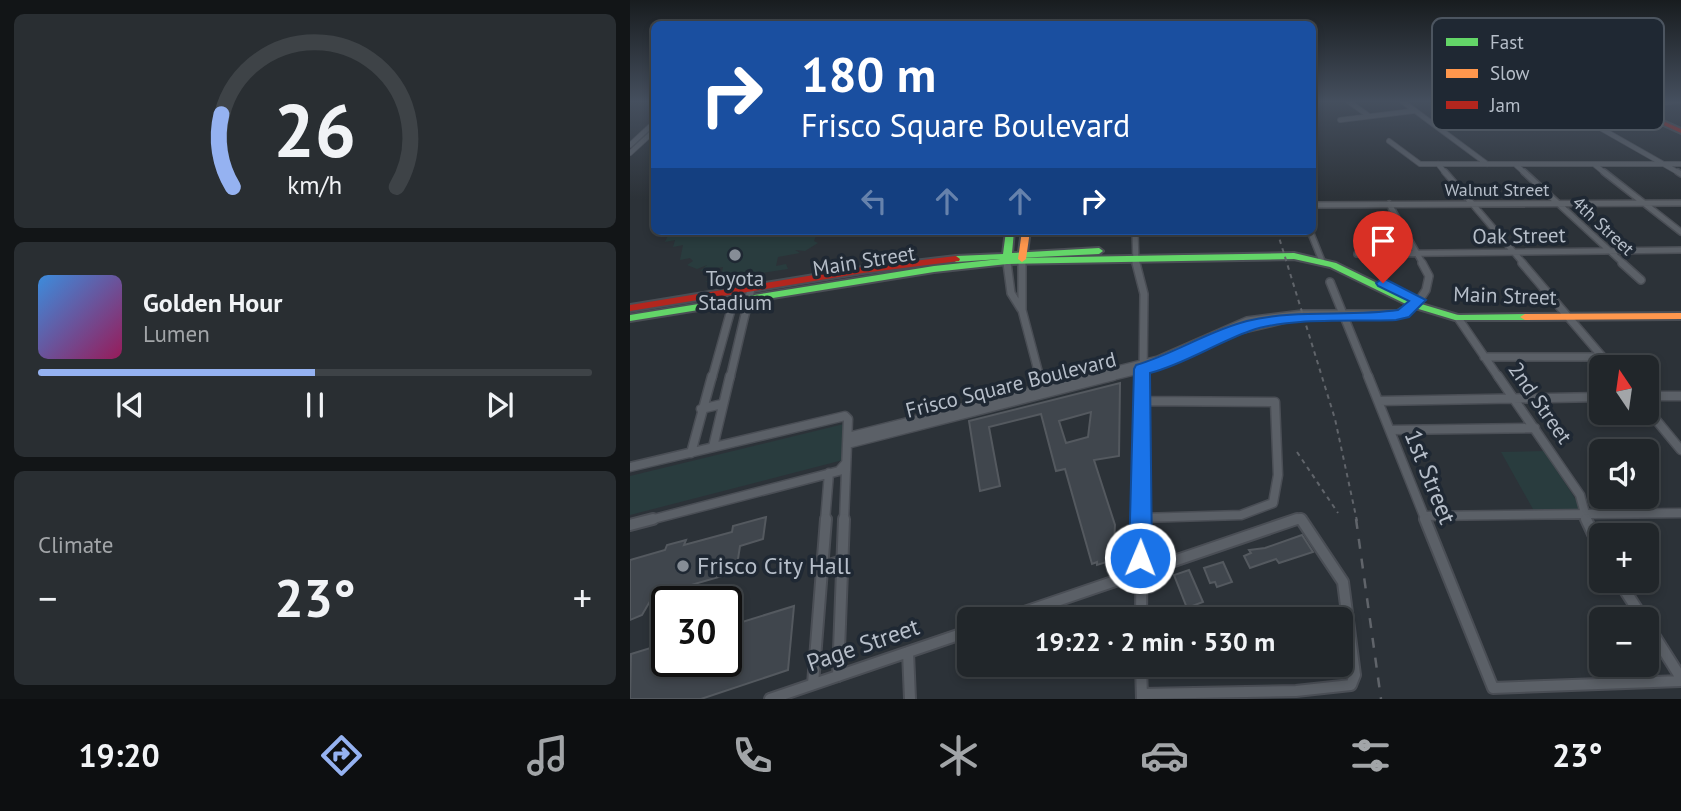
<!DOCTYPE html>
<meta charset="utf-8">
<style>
body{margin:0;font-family:"PT Sans",sans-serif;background:#292e32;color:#f1f3f6;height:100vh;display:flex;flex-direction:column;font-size:26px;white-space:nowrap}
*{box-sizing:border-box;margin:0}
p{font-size:23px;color:#a2a5a8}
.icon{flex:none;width:38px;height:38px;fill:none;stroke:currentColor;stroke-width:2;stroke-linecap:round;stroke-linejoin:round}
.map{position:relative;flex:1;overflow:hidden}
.panel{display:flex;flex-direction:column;gap:14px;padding:14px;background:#121517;width:630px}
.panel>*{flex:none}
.hud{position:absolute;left:21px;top:21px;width:665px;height:214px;border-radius:10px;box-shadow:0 4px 10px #0003,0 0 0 2px #3e4347;background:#1a4fa0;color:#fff;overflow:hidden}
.needle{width:46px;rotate:347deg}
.buttons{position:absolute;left:959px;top:355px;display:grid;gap:14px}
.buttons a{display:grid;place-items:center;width:70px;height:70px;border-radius:10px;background:#21262a;box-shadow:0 4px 10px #0003,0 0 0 2px #3e4347;font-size:35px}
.speed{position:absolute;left:21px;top:586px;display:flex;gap:14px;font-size:35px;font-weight:700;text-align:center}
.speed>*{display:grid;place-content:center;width:91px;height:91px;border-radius:50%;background:#21262a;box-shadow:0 4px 10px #0003,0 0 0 2px #3e4347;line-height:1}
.speed .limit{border:4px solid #111;border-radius:10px;background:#fff;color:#111}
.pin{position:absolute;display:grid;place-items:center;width:60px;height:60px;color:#fff;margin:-72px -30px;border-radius:50% 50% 50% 0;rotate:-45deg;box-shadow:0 0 7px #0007}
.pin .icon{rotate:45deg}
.me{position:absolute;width:77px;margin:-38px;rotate:1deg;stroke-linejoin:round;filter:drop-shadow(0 0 5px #0008)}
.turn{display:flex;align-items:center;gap:24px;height:147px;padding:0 35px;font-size:32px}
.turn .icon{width:91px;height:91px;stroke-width:2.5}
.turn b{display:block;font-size:49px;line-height:60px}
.lanes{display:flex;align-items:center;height:66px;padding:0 35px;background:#0003;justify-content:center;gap:35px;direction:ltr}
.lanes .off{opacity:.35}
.big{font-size:52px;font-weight:800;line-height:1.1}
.panel .tile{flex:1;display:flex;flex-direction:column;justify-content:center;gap:10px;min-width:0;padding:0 24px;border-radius:10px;background:#292e32}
.panel .dial{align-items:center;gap:0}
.dial svg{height:182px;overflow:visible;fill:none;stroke:#3e4347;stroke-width:7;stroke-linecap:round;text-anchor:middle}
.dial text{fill:#f1f3f6;stroke:none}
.song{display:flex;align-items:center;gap:21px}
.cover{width:84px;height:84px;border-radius:10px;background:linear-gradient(135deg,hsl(210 70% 55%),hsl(330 70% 35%))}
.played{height:7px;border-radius:4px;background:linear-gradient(90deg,#95b2f1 50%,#3e4347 50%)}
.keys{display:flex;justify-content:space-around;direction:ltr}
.heat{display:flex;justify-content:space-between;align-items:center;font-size:38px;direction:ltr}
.trip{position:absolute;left:327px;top:607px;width:396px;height:70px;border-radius:10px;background:#21262a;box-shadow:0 4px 10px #0003,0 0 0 2px #3e4347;font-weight:800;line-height:70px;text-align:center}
.menu{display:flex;height:112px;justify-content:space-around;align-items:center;background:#0d0f11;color:#a2a5a8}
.menu .icon{width:49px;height:49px}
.menu .active{color:#95b2f1}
.menu b{font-size:32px;color:#f1f3f6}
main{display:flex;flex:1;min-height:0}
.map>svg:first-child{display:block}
</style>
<main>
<section class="panel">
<div class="tile dial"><svg viewBox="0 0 100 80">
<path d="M14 69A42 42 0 1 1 86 69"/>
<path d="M14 69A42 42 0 0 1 9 37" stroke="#95b2f1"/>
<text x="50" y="56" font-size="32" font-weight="700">26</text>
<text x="50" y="72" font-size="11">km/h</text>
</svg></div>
<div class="tile">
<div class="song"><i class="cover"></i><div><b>Golden Hour</b><p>Lumen</p></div></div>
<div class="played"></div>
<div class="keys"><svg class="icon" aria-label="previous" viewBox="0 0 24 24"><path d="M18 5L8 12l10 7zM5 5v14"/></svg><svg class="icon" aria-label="pause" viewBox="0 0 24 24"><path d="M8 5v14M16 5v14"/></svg><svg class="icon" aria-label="next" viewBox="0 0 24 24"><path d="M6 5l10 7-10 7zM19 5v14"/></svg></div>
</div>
<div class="tile"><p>Climate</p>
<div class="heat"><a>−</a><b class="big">23°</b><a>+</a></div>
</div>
</section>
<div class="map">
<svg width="1051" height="699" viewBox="0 0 1051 699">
<rect width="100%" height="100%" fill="#2c3238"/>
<path fill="#293c3e" d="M40,231H188L184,241L188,243L175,251L165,250L170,253L148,257L146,266L156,264L158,269L74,282L91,276L93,267L70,271L77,265L67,269L57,265L63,261L60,258L50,260L53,245L43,247L45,240L35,242Z
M214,424L213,460L0,515V476Z
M914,451L952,509L950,511H904L871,452Z"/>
<path fill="#40464d" stroke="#54595f" stroke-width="2" fill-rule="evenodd" d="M490,383L489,456L464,460L485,525L483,560L467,565V562L462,564L435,469L426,471L411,414L359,427L370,486L350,491L339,421ZM461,412L458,437L436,443L429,421Z
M136,517L133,539L110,546L106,572L23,596L12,615L0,620V560L35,550L37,545L56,540L54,545L102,532L103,526Z
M672,535L683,552L649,563L646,559L620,568L614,556L621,553L619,550L635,548Z
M593,562L602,582L587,587L585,582L580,583L574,568Z
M559,570L573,602L557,608L544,575Z
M164,606L158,670L71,699H0L1,654L30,645V648L37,646V662H96V627Z
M531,608H552V620H531Z"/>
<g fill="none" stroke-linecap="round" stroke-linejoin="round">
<defs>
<path id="street-far4" d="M718,101L739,116
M772,101L857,164
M996,106L1051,101
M935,108L1051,174
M710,120L783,111
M759,141L790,164H1051
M0,145L24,123
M0,153L24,131
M808,164L816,174
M886,165L896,174
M965,165L976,174"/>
<path id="street-far3" d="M815,172L894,264
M894,172L994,264
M974,172L1051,232
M1048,172L1051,174
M759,204L793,264
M682,205L1051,203
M505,231L506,264
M680,231L692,261
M727,254L1051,250
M377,261V264
M392,264V261"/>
<path id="street-far2" d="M377,263L381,293L391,309
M392,263V310L410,378
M506,263L514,294L513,378
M892,263L982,368
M992,263L1011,280
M700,282L739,378
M828,318L869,378
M854,357H973
M82,378L106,292
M100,378L121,289
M455,378L528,360L617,321L673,314H768L788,302L796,290L799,276L792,263
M476,378L532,364L601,332L656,319"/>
<path id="street-far1" d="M410,376L414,390
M738,376L796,521
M868,376L950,495L957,521
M1017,396H1051
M749,401L971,397
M71,409L92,404
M1017,409L1051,450
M761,430L905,428
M218,437L462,376
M217,444L483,376
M83,447L100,376
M61,453L82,376
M0,467L215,416L218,419L214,521
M795,516L1051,513
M511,518L611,515L643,503L648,475L645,402L512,401
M16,521L209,471L216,463
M195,521L199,473
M512,521L513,376
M662,521L670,518L672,521"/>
<path id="street" d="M795,519L863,688L1051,681
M956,519L971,551
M0,525L23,519
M192,567L213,561
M989,581L1014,620
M371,620L667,519
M511,620L512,519
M1017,624L1051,678
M278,652L280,699
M511,665L512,699
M208,676L214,519
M183,684L196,519
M512,694L666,691L721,685L725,675L713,582L671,519
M140,699L340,631"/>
<path id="fast" d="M376,231H384L382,253L469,248L473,251L469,254L387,258L664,253L706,263L788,303L828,315L895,314L900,317L895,320H825L782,307L700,267L664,259L377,264L304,272L0,321V315L304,266L370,259L326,262L322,259L326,256L373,254Z"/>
<path id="slow" d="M392,231H400L396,259L392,262L388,259Z
M1051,313V319L895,320L890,317L895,314Z"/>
<path id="jam" d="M981,101H988L1051,129V133Z
M326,256L330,259L329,261L233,273L0,311V305L233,267Z"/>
</defs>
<use href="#street-far4" stroke="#4a4e55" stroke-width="6"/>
<use href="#street-far3" stroke="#4a4e55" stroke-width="8"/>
<use href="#street-far2" stroke="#4a4e55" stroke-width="10"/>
<use href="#street-far1" stroke="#4a4e55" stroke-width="11"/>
<use href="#street" stroke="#4a4e55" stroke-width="14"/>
<use href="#fast" stroke="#4a4e55" stroke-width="4"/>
<use href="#slow" stroke="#4a4e55" stroke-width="4"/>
<use href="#jam" stroke="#4a4e55" stroke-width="4"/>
<use href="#street-far4" stroke="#5b6067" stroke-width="4.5"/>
<use href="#street-far3" stroke="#5b6067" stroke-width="5"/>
<use href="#street-far2" stroke="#5b6067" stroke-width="7"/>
<use href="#street-far1" stroke="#5b6067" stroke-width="8"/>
<use href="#street" stroke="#5b6067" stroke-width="10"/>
<use href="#fast" fill="#63d668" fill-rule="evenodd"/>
<use href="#slow" fill="#ff974d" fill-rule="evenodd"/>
<use href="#jam" fill="#b3261e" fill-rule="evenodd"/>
<path stroke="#60646a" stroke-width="2" stroke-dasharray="4.5 4.5" stroke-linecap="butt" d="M647,231L705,419L727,521
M667,452L708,513"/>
<path stroke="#60646a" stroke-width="2.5" stroke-dasharray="10 10" stroke-linecap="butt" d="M726,519L751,699"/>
</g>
<linearGradient id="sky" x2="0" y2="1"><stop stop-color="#181c1f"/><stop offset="0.51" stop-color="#454f5e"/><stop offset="1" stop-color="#454f5e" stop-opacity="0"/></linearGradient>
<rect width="1051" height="199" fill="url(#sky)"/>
<path fill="#1a73e8" stroke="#114b97" stroke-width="2" d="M753,278L796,300L779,317L766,320C724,322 658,317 620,331C586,343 555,364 520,373L522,558L518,566L510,569L503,566L499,558L504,369L506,365C544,354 580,330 617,321C667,309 718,317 768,310L779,301L748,286L746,283Z"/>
<g fill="#868d96" stroke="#1f2833" stroke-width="2.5">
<circle cx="105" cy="255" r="7"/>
<circle cx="53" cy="566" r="7"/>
</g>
<g text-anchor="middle" stroke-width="7" stroke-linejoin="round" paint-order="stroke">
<g font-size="18" fill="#b6bec9" stroke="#1f2833">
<text x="867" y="196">Walnut Street</text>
<text transform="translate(973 226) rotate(43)" y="6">4th Street</text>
</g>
<g font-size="21" fill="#b6bec9" stroke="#1f2833">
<text transform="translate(889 236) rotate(-1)" y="7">Oak Street</text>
<text transform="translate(234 261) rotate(-9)" y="7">Main Street</text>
<text transform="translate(875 296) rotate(2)" y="7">Main Street</text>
<text transform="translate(381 385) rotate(-14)" y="7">Frisco Square Boulevard</text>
<text transform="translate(910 403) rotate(55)" y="7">2nd Street</text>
</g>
<g font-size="21" fill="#b6bec9" stroke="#1f2833">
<text x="105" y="286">Toyota<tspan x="105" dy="24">Stadium</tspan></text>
</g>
<g font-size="24" fill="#b6bec9" stroke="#1f2833">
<text transform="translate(800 477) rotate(68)" y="8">1st Street</text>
<text transform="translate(233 645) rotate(-19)" y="8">Page Street</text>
</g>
<g font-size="24" fill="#b6bec9" stroke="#1f2833" text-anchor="start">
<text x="67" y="574">Frisco City Hall</text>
</g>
</g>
<rect x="802" y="18" width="232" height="112" rx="10" fill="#1f2833" stroke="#4c5560" stroke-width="2"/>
<rect x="816" y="38" width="32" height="8" fill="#63d668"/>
<rect x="816" y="69" width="32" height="9" fill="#ff974d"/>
<rect x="816" y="101" width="32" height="8" fill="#b3261e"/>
<g font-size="19" fill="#b6bec9">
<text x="860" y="49">Fast</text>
<text x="860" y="80">Slow</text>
<text x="860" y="112">Jam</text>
</g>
</svg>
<div class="buttons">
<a><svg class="needle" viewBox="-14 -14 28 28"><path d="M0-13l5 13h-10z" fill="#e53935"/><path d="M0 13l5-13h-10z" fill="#a2a5a8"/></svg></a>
<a><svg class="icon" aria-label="sound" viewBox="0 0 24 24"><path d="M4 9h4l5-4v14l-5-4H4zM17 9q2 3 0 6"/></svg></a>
<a>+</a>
<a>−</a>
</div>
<div class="speed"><div class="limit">30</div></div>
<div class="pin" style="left:753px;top:283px;background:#d93025"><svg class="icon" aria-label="arrive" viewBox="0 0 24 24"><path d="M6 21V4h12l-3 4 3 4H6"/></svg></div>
<svg class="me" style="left:510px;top:558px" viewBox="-20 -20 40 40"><circle r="17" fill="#1a73e8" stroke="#fff" stroke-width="3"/><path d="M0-11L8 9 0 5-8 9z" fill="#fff"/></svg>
<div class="trip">19:22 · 2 min · 530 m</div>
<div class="hud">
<div class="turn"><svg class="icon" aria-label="right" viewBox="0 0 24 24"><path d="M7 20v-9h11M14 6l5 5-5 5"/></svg><div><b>180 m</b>Frisco Square Boulevard</div></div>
<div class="lanes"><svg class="icon off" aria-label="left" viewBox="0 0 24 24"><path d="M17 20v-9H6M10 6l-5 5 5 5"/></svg><svg class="icon off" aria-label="ahead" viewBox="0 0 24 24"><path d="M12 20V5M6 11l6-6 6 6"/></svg><svg class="icon off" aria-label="ahead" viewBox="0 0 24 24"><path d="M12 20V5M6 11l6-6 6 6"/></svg><svg class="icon" aria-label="right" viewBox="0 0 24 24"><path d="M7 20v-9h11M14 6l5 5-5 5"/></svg></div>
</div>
</div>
</main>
<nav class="menu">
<b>19:20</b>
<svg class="icon active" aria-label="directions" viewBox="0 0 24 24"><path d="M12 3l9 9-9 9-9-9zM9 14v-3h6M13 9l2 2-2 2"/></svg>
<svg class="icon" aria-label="music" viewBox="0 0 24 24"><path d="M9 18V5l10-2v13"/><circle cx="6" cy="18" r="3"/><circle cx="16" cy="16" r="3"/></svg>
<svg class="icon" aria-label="phone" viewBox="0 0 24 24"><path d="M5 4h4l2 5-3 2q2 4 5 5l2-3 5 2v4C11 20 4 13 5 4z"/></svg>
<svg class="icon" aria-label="climate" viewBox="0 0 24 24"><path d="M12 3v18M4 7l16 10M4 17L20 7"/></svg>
<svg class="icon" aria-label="car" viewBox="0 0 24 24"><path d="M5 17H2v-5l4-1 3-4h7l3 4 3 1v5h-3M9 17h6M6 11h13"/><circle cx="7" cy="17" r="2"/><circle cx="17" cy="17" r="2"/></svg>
<svg class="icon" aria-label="filters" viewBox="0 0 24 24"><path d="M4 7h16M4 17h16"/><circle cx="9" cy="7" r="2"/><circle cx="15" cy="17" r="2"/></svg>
<b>23°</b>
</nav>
